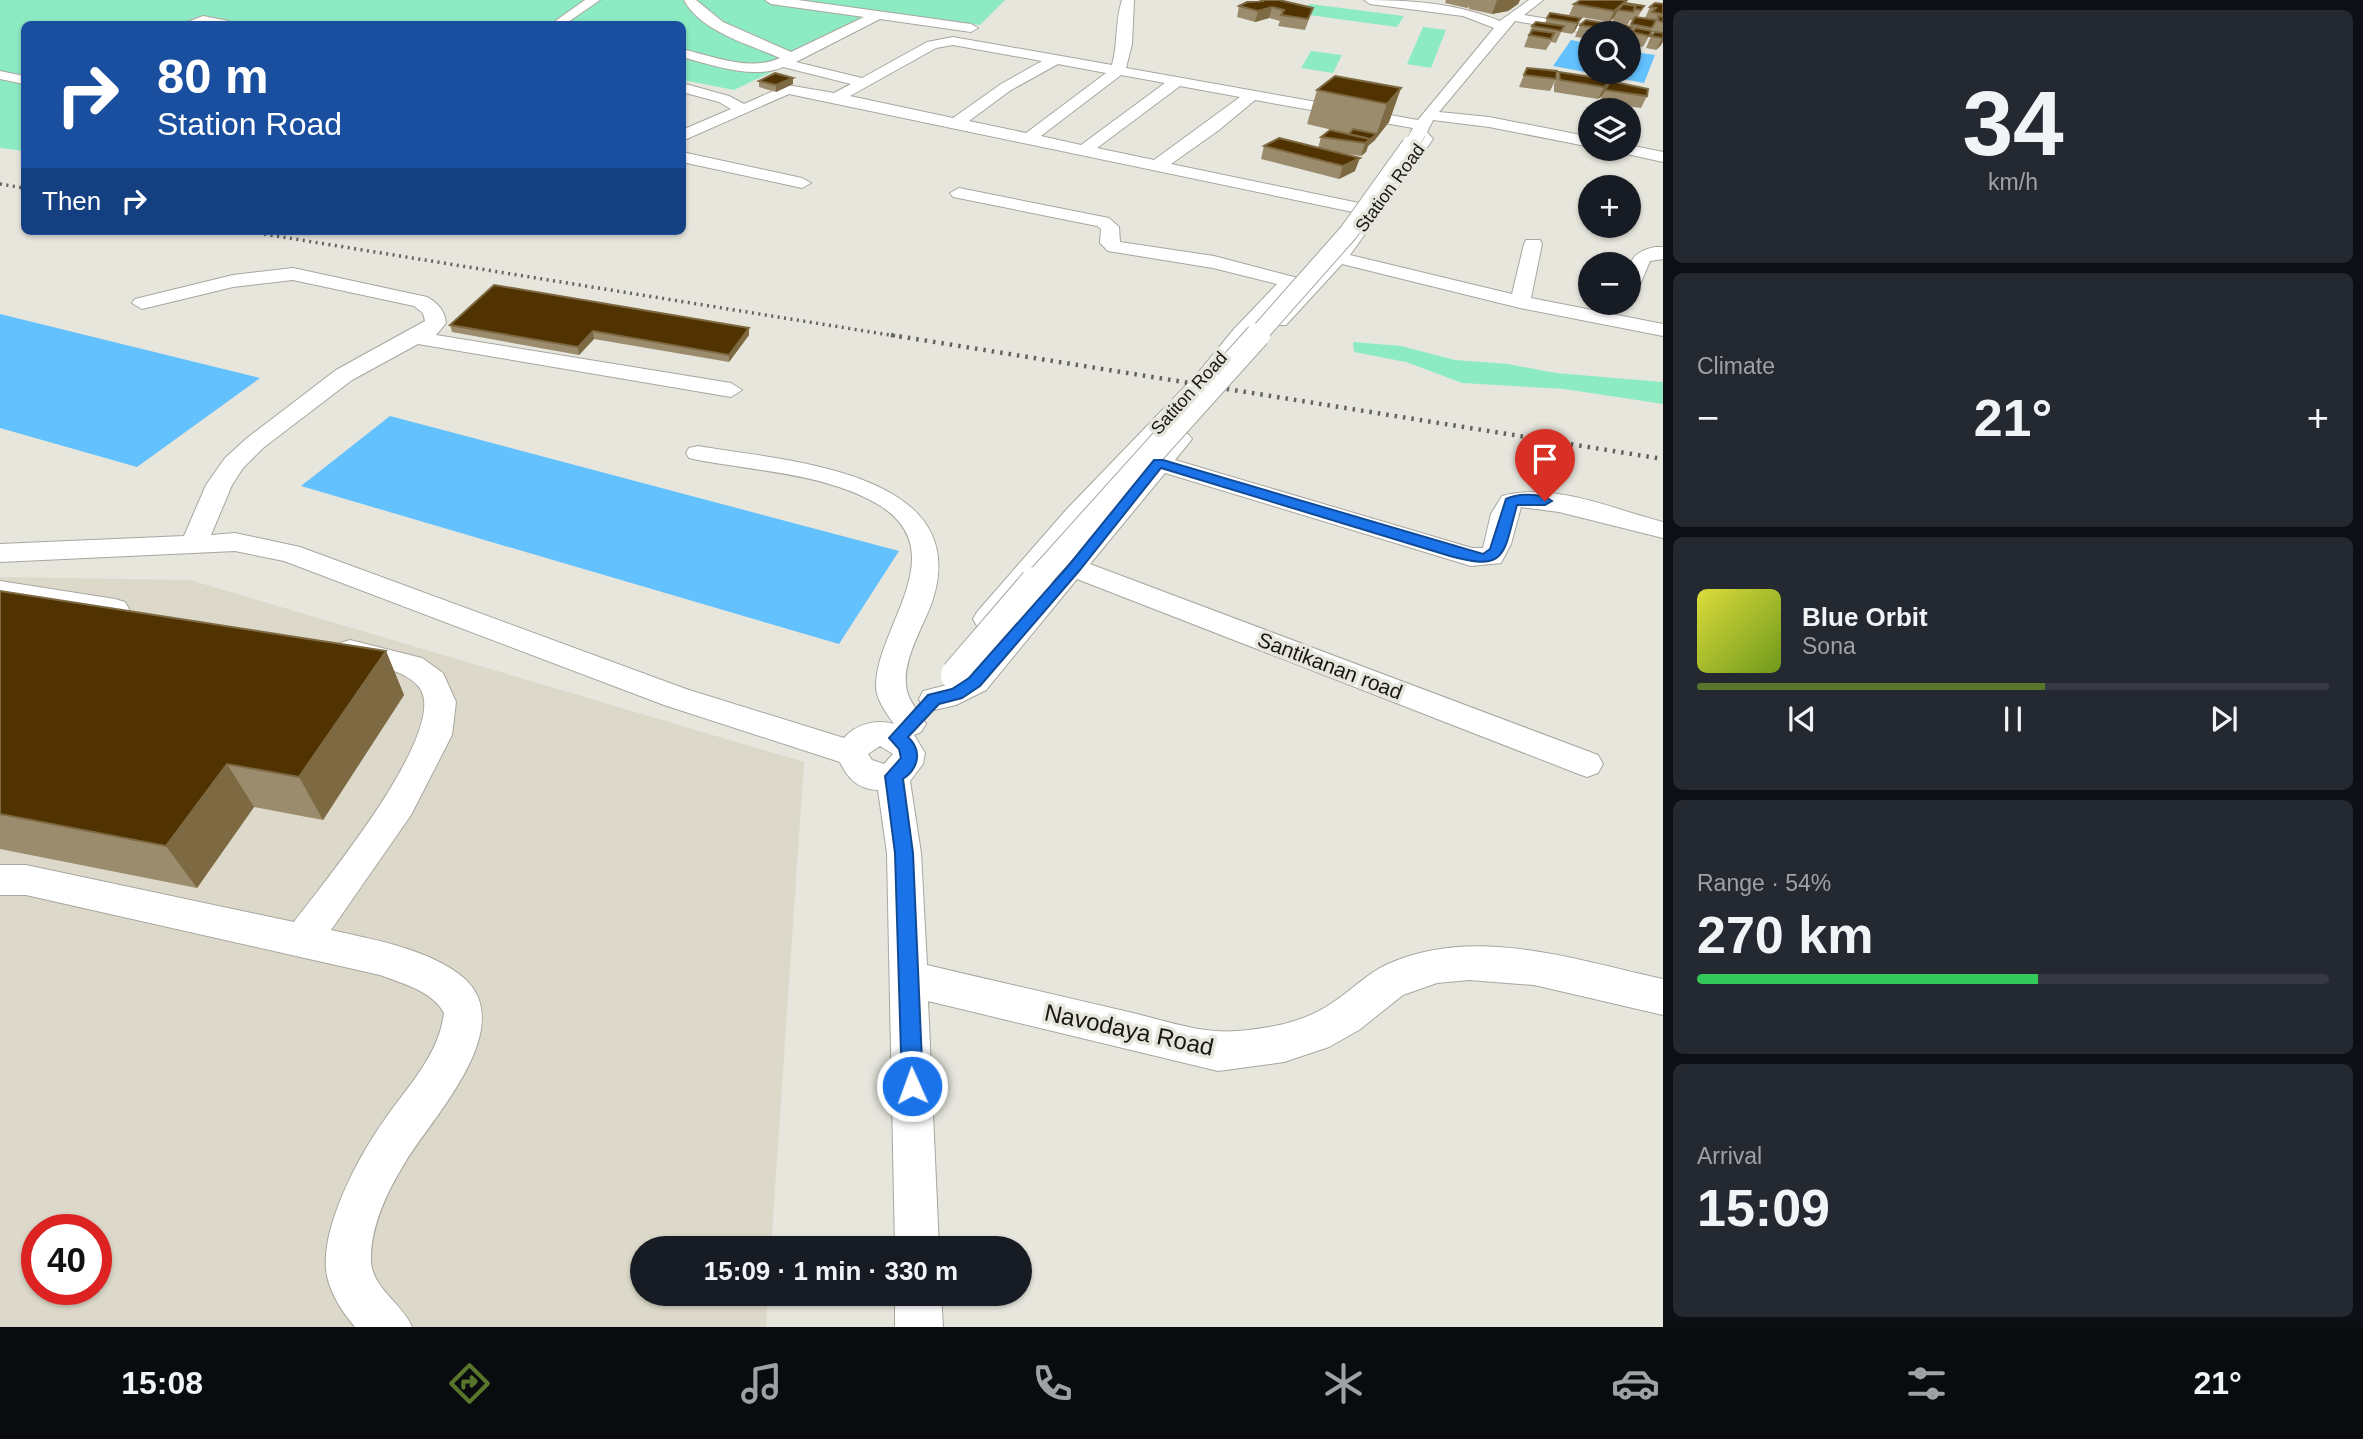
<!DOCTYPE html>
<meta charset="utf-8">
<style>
body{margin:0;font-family:Arial,sans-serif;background:#242831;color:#f1f3f6;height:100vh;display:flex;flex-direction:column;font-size:26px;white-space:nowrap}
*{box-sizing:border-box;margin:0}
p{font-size:23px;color:#9ea1a6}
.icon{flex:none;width:38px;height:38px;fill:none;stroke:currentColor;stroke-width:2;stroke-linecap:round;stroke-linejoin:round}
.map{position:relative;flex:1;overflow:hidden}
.details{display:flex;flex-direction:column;gap:10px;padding:10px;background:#0d0f14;width:700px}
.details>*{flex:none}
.top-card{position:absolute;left:21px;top:21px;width:665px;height:214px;border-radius:10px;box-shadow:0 2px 5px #0004;background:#1a4fa0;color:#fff;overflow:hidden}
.controls{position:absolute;left:1578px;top:21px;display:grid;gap:14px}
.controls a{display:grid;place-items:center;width:63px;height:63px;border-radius:50%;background:#171b24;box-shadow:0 2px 5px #0004;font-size:35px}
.speed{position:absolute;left:21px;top:1214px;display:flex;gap:14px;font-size:35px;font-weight:700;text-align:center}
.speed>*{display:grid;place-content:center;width:91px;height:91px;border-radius:50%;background:#171b24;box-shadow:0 2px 5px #0004;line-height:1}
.speed .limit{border:10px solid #d22;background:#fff;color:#111}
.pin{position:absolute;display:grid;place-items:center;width:60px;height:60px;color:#fff;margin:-72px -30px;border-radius:50% 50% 50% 0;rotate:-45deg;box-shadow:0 0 7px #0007}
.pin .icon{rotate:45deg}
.me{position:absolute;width:77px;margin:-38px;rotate:358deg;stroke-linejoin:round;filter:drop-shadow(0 0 5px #0008)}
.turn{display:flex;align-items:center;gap:24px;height:147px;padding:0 21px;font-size:32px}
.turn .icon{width:91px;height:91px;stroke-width:2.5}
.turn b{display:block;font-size:49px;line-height:60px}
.then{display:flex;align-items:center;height:66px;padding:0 21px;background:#0003;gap:14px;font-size:26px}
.big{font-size:52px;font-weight:800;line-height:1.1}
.details .tile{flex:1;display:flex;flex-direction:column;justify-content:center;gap:10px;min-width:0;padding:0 24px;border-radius:10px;background:#242831}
.details .dial{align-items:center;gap:0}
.dial b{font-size:91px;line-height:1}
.song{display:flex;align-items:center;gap:21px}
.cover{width:84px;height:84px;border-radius:10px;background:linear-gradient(135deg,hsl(60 70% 55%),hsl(80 70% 35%))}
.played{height:7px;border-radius:4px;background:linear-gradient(90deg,#58762b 55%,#363941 55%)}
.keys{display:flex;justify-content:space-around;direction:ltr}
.heat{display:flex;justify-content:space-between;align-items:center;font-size:38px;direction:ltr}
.charge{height:10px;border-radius:5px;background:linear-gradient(90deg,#34c759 54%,#363941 0)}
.trip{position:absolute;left:630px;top:1236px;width:402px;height:70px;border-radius:35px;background:#171b24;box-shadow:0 2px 5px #0004;font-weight:800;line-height:70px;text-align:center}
.tabs{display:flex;height:112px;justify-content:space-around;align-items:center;background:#090b0e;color:#9ea1a6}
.tabs .icon{width:49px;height:49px}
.tabs .on{color:#58762b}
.tabs b{font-size:32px;color:#f1f3f6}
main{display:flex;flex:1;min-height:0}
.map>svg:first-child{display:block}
</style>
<main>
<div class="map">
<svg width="1663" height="1327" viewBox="0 0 1663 1327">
<rect width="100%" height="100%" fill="#e7e6dd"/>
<path fill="#dcd9ca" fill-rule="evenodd" d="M0,577L190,580L804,762L771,1248H642V1293H768L766,1327H0ZM37,1230H96V1290H37Z"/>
<path fill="#8debc3" d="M0,0H1005L980,25L890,15L734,90L683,80L682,24H24V151L0,148Z
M1310,4L1404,16L1397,27L1309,15L1300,10Z
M1423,27L1446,30L1431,68L1407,64Z
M1311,51L1342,55L1333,73L1301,68Z
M1353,342L1401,346L1455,360L1508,364L1556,373L1663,382V404L1564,389L1462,383L1406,362L1354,352Z"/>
<path fill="#63c1fe" d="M1571,40L1591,44V72H1629V51L1655,55L1644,83L1553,66Z
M0,314L260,378L137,467L0,428Z
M390,416L899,551L839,644L301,486Z"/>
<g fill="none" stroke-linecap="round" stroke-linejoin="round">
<defs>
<path id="minor" d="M585,0H600L565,24H551Z
M684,0H696L723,22L791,52L864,17L771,4L765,0H798L971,24L978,28L971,32L880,19L796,62L862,78L927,42L953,37L1112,65C1118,44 1115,21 1122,0H1134L1132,44L1126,68L1418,120L1494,28L1463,16L1370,4L1364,0C1411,0 1456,3 1500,21L1529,0H1543L1524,15L1609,29L1616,33L1591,34L1515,21L1439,112L1489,117L1591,137V147L1489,127L1433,120L1427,132L1433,139L1350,255L1512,294L1524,244L1526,240H1540L1542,244L1531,298L1663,324V336L1520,308L1342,264L1286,325H1272L1269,321L1272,317C1326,262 1374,203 1417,139L1411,132L1413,128L1255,100L1219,130L1171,164L1359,203L1362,207L1353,212L789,94L682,141V130L731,109L719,102L682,92V83L729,96L744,104L787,85L834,93L851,84L783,67C753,80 712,65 682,57V49C712,56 751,72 780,58C749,44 701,32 684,0ZM953,45L1042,61L1001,84L953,118L850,96L936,48ZM1058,64L1106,73L1026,133L969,121L1011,90ZM1121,75L1165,83L1081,145L1041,136ZM1180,86L1240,97L1154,160L1097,148Z
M203,16L229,21L231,24H182Z
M0,71L24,76V84L0,79Z
M1629,145L1663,152V162L1618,152L1616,149H1629Z
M682,152L802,178L811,183L802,188L682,162Z
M959,188L1109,218L1119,227L1120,242L1214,256L1298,278L1301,282L1248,337L1214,383L1084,522L997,626L987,629L977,626L973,619L977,612L1066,510L1198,373L1234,329L1277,284L1213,268L1108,251L1100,243L1101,229L1097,226L953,197L950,193Z
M1655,247H1663V259L1650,261L1639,287L1629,293C1629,267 1626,253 1655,247Z
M293,268L427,297C438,303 445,311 446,323L436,335L731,383L742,390L731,397L418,344L352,380L263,448L243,468L232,485L211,535L235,533L300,547L686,689L844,738C856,724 876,719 894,724C886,713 876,699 876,686C876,627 955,552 879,505C828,474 756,471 698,460L689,458L686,453L689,448L698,446C783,461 979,470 931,605C921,631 897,669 909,697C913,706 921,715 926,724L921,732L914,735L925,753L923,764L910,781L921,853L927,965C995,981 1064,997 1133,1013C1166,1021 1202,1034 1237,1031C1270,1028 1303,1023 1332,1003C1351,991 1367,973 1388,964C1476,925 1575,960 1663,979V1015L1534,985L1469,980L1437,983L1403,995L1359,1030L1329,1047L1284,1062L1218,1071L928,1001L939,1248H895L887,853L878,790C858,789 848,779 840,762L664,705L284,561L235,551L0,562V544L184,536L206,485L225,458L247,438L336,370L425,321L423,313L414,306L293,280L233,287L142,309L132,303L135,299L233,275ZM880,746L893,754L884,764L872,760L868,754Z
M1180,432L1188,434L1192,439L1175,460L1472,548H1483L1491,514L1502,496C1553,482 1613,509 1663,522V538L1559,512L1521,507L1511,544L1501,563L1471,566L1165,473L1090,564L1598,755L1603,764L1598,773L1587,777L1576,773L1077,579L986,690L956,705L934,710L923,707L919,699L923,691L947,685L964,674L1172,434Z
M0,581L115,599L125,602L129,609L125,616L115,619L0,599Z
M350,640L422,658L443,673L456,702L452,735L411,815L331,930C372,939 433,950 465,979C518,1028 432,1118 406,1161C388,1190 370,1226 371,1261C372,1288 402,1303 412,1327H355C343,1313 331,1295 327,1276C318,1231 359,1155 385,1119C408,1086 439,1055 444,1013C433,991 401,983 380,975L26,895H0V865H26L294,922C321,886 452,728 419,687C403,667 363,664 340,657L335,650L340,643Z
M895,1293H941L943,1327H895Z"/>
</defs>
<use href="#minor" stroke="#a8a69f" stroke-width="2"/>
<use href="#minor" fill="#fff" fill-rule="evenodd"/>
<path stroke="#63625d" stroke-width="3.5" stroke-dasharray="2 4.5" stroke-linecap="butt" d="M0,184L24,188
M245,231L902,337"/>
<path stroke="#63625d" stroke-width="4.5" stroke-dasharray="2.5 6" stroke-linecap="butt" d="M891,335L1663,459"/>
<defs>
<path id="minor-bridge-far3" d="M1410,147L1419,132"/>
<path id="minor-bridge-far2" d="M1256,337L1348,233L1411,145"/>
<path id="minor-bridge-far1" d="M1034,584L1258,335"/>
<path id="minor-bridge" d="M957,675L1036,583"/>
</defs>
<use href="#minor-bridge-far3" stroke="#a8a69f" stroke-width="15" stroke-linecap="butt"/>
<use href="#minor-bridge-far2" stroke="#a8a69f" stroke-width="20" stroke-linecap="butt"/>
<use href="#minor-bridge-far1" stroke="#a8a69f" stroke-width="26" stroke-linecap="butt"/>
<use href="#minor-bridge" stroke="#a8a69f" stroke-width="34" stroke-linecap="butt"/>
<use href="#minor-bridge-far3" stroke="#fff" stroke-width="14"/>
<use href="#minor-bridge-far2" stroke="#fff" stroke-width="18"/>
<use href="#minor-bridge-far1" stroke="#fff" stroke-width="24"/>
<use href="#minor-bridge" stroke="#fff" stroke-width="32"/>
</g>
<path fill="#9c8c6e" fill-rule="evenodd" d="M1259,0H1279L1313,8L1305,30L1278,26L1280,21L1269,18L1255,22L1237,17L1239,6L1259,2Z
M1446,0H1520L1518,4L1508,11L1492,14L1469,9V7L1467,8L1445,3Z
M1627,0L1626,3L1644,6L1638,17L1645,18L1650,7L1655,3L1663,14V41L1661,45L1656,50L1646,48L1651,36L1655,32H1653L1652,28L1651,31H1652L1643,47L1629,44L1631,36H1629V33H1608L1609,32L1608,31L1614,18L1609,22L1569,15L1574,4ZM1630,20L1633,21L1630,27L1627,26Z
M1547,18H1581L1576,29L1572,34L1561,32L1556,43L1551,42L1546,50L1524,47L1532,26L1545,23Z
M1610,24L1606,33H1591V39L1575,37L1580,25Z
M1559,72L1647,96L1641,108L1599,102L1602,96L1598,99L1554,92V84Z
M1524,75L1556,79L1550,91L1519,87Z
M759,81L793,84L776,92L759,87Z
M1401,88L1389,122L1376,138L1375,140L1368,146L1366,152L1361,156L1340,153L1355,171L1339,179L1261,159L1264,146L1318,148L1321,137L1349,134L1307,124L1317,90Z
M450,325L749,328V335L729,362L594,339L579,355L452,332Z
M0,591L386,651L404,695L323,820L254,807L197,888L0,849Z"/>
<path fill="#7d6942" d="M1497,0H1520L1518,4L1508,11L1492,14Z
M1627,0L1624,7L1618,10L1614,18L1609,22L1614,11Z
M1272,7L1269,18L1255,22L1258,11Z
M1581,18L1576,29L1572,34L1577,23Z
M1610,24L1606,33H1603L1605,29Z
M1663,37V41L1661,45L1656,50Z
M793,78V84L776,92V85Z
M1610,82L1602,96L1598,99L1604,87Z
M1401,88L1389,122L1375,140L1368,146L1366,152L1361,156L1365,143L1376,135L1387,104Z
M1360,158L1355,171L1339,179L1343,166Z
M749,328V335L729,362V355Z
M593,331L594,339L579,355L578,347Z
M386,651L404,695L323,820L299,777Z
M227,764L254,807L197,888L166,846Z"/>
<path fill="#503300" stroke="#7d6942" stroke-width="2" d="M1261,0H1279L1313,8L1308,19L1281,15L1284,10L1272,7L1258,11L1239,6L1247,2L1264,1Z
M1581,0H1627L1614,11L1574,4Z
M1625,3L1644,6L1641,10L1634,9L1636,6L1624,4Z
M1655,3L1663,4V14L1652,12L1656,8L1650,7Z
M1623,4L1636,6L1633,12L1618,10Z
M1550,13L1581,18L1577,23L1547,18Z
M1658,16L1663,17V22L1659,21Z
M1635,17L1656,20L1652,28L1631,24Z
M1586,20L1610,24L1605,29L1580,25Z
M1536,22L1564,26L1561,31L1532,26Z
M1615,24L1632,27L1628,32L1610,28Z
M1636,28L1652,31L1649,36L1632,32Z
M1533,30L1554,33L1551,39L1529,35Z
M1655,32L1663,33V37L1662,38L1651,36Z
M1527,68L1557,71L1556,79L1524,75Z
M1559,72L1591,77L1648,89L1647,96L1605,90L1610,82L1604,87L1560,80Z
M775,73L793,78L776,85L759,81Z
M1335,76L1401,88L1387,104L1317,90Z
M1353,129L1377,134L1369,140L1370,139L1349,134Z
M1330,130L1370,139L1365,143L1321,137Z
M1279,138L1360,158L1343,166L1264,146Z
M494,285L749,328L729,355L593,331L578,347L450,325Z
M0,591L386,651L299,777L227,764L166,846L0,814Z"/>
<path fill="#1a73e8" stroke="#114b97" stroke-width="2" d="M1154,460H1163L1483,554L1490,549L1506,499C1518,493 1541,493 1552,501L1545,505H1517C1503,554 1508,572 1450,556L1161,468L1079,571L980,686L962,698L939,704L908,737C923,751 918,769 903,779L913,853L923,1086L920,1094L912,1097L905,1094L902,1086L895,853L885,776L901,758L899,749L889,738L928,695L952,689L969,678L1069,565Z"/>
<g text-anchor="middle" stroke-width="7" stroke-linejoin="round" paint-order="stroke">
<g font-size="18" fill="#181714" stroke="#e7e6dd">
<text transform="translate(1390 188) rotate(-54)" y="6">Station Road</text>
<text transform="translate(1189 393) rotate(-48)" y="6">Satiton Road</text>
</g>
<g font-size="21" fill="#181714" stroke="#e7e6dd">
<text transform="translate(1330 666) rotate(21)" y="7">Santikanan road</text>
</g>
<g font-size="24" fill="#181714" stroke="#e7e6dd">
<text transform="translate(1129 1030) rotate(12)" y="8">Navodaya Road</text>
</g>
</g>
</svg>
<div class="controls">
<a><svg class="icon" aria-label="search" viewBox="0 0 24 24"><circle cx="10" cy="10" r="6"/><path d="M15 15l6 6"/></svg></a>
<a><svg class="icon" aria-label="layers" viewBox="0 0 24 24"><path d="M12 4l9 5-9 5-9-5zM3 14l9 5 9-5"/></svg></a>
<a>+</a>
<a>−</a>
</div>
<div class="speed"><div class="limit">40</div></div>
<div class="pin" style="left:1545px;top:501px;background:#d93025"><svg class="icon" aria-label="arrive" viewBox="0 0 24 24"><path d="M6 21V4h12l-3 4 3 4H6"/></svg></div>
<svg class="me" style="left:912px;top:1086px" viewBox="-20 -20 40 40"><circle r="17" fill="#1a73e8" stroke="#fff" stroke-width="3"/><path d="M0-11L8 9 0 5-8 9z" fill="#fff"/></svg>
<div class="trip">15:09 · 1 min · 330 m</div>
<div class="top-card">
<div class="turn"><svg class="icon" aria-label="right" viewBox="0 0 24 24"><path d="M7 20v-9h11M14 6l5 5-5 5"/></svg><div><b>80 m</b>Station Road</div></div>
<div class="then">Then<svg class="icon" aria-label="right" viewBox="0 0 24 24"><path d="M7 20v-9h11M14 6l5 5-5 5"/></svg></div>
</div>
</div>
<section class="details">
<div class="tile dial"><b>34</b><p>km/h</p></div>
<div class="tile"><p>Climate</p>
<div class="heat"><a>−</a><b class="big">21°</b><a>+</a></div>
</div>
<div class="tile">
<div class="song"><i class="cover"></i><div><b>Blue Orbit</b><p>Sona</p></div></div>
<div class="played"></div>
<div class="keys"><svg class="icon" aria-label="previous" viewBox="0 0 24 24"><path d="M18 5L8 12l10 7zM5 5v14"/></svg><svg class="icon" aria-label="pause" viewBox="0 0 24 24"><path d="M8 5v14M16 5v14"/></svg><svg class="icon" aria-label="next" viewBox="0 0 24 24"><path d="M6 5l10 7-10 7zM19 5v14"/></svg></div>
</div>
<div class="tile"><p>Range · 54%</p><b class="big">270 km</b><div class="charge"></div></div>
<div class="tile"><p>Arrival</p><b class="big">15:09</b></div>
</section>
</main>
<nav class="tabs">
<b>15:08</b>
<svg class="icon on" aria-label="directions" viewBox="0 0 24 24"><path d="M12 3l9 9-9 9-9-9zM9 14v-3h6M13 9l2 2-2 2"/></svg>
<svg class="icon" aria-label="music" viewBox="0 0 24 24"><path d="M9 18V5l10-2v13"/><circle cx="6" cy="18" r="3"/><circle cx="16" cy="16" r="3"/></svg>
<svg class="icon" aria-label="phone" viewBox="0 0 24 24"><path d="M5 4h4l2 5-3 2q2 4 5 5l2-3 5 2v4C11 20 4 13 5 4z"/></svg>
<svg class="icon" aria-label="climate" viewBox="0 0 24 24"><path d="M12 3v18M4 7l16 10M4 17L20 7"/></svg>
<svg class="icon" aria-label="car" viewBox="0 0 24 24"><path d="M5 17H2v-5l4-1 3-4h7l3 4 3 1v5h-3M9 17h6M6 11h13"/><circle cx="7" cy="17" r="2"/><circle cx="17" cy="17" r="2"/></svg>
<svg class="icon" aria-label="filters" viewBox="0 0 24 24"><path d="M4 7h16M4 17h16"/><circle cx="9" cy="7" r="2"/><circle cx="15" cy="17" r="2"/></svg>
<b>21°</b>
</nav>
